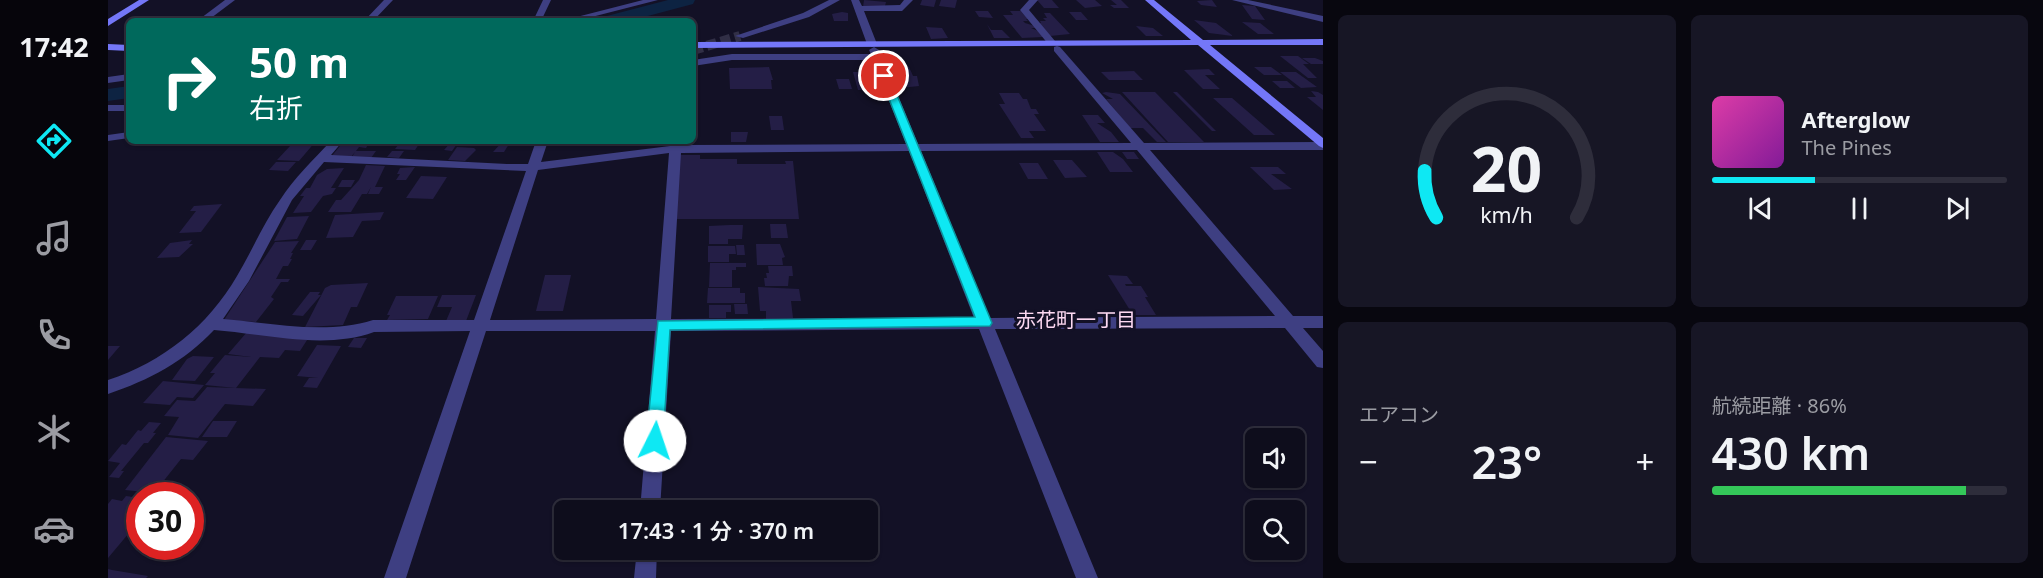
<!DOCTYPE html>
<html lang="ja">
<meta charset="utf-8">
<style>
body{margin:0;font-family:"Noto Sans","Noto Sans JP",sans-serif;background:#171625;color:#f1f3f6;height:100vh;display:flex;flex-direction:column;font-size:22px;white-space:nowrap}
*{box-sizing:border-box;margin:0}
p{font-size:20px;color:#9b9ca3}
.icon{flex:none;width:33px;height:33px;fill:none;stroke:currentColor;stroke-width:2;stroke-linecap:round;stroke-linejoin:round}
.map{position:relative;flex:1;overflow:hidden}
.details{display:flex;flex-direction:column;gap:15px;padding:15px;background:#08070f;width:720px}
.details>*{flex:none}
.top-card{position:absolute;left:18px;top:18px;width:570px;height:126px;border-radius:9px;box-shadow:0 2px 4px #0004,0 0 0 2px #2e2d3b;background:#00695c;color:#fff;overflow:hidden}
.controls{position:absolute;left:1137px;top:428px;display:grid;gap:12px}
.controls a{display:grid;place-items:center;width:60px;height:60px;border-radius:9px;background:#0e0d1c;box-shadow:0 2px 4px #0004,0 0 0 2px #2e2d3b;font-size:30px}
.speed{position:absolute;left:18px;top:482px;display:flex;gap:12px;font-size:30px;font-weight:700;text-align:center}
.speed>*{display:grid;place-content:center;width:78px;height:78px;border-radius:50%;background:#0e0d1c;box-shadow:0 2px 4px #0004,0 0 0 2px #2e2d3b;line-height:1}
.speed .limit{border:9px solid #d22;background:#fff;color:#111}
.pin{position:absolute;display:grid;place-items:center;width:51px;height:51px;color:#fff;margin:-26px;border:3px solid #fff;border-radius:50%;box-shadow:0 2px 6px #0007}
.me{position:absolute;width:66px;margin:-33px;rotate:4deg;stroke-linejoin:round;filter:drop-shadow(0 0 4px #0008)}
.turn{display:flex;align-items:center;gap:21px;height:126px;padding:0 24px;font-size:27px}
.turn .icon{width:78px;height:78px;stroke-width:2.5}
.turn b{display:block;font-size:42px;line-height:51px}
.big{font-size:45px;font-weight:600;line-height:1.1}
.details .widget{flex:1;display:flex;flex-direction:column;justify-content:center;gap:9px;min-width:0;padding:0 21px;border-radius:9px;background:#171625}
.details .dial{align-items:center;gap:0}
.dial svg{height:156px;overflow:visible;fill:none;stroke:#2e2d3b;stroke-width:7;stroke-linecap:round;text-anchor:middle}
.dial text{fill:#f1f3f6;stroke:none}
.song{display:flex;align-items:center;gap:18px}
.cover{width:72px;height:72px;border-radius:9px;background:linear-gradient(135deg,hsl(320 70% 55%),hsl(290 70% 35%))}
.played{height:6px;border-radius:3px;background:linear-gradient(90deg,#0ee8f3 35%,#2e2d3b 35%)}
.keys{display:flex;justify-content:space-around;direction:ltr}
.heat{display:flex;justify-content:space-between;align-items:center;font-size:33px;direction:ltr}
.charge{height:9px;border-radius:4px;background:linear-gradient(90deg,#34c759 86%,#2e2d3b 0)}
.details .tiles{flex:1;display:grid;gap:15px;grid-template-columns:repeat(2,1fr)}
.trip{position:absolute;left:446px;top:500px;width:324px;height:60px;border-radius:9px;background:#0e0d1c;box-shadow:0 2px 4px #0004,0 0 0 2px #2e2d3b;font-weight:600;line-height:60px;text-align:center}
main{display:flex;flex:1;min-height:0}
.menu{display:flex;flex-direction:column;width:108px;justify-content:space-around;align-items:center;background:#06050b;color:#9b9ca3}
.menu .icon{width:42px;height:42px}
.menu .current{color:#0ee8f3}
.menu b{font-size:27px;color:#f1f3f6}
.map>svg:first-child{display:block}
</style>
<main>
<nav class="menu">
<b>17:42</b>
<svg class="icon current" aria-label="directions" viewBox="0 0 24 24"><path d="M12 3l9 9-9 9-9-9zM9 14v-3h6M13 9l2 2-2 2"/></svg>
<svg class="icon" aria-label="music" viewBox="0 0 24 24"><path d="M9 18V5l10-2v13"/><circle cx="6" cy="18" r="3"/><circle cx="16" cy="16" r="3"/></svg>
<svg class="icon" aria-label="phone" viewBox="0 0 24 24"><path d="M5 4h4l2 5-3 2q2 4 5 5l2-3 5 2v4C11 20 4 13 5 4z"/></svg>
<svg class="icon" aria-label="climate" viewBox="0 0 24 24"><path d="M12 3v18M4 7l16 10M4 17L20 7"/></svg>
<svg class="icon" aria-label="car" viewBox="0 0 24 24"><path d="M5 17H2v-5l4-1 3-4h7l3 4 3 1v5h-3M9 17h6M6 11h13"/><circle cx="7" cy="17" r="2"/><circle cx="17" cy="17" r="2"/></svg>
</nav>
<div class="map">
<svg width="1215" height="578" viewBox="0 0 1215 578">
<rect width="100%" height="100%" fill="#131126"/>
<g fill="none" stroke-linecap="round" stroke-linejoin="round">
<path fill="#0d2342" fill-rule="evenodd" d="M560,0H587L585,4L521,21H492L495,17Z
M21,86V98L0,101V89Z"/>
</g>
<path fill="#241e46" d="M756,0L778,2L777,6L755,7Z
M814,0H828L826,7L812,5Z
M833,0H849L847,8L831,6Z
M929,0H944L951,8H936Z
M968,0H987L994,6L977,8Z
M1003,0H1013L1021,8H1006L1002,5H1009Z
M1104,0L1109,7L1093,5L1089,1Z
M1134,5L1147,6L1157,20L1144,19Z
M867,11H880L885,18L871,17Z
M902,11H913L920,19H918L920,21H915L917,23L927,26L928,28H923L930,31L935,37L914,38L895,15H905Z
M734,12L740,13V21H726L724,14Z
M961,12H973L980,20H968Z
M936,13H942L962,34L942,36L931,23H933L932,21H938L935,18H939Z
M1086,20L1108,23L1125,36L1101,33Z
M1134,22L1152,23L1166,34H1150Z
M879,24L883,30H894L902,38H886Z
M1028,26L1045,28L1055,36H1038Z
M818,27L834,28L840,38L823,39Z
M1172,56H1190L1201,64H1195L1209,78H1200Z
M1194,58H1207L1215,61V64H1203Z
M661,67L665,80H663L664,89H622L621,68Z
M783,67H801L805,76H809L811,86L792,88Z
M1146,67H1163L1174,75H1156Z
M1101,69L1107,75H1097L1112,89H1095L1076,70Z
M1026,71L1035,80H1001L993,72Z
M745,72H762L764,86H767L765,81H774L775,85H771L772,90H750Z
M1172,72H1188L1209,87L1193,88Z
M728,79H741L744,89H731Z
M1164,81H1179L1187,88H1172Z
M1203,91L1210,92L1215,95V110L1199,97H1208Z
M998,92L1012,94L1058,142H1049L1035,128H1022L998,99H1005L994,93Z
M1014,92H1047L1096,142H1060Z
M1065,92H1069L1108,131H1104Z
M891,93H911L915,99H919L923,109H928L931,114H926L938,131H921L926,138H913L891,104H897Z
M1105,98H1124L1167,135H1146Z
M974,115H990L997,123H989L1003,132L1011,142H992Z
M661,116H674L676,130H663Z
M623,132H640L638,142H623Z
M186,141H208L191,161L169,160L182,146H186L187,144H184Z
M236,141H262L258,148L251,147L248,151H268L263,158L244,157L247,152L243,157H223Z
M293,141H313L307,150L287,149Z
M344,141H362L360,143L351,141L344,151L336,150Z
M395,141H403L396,152H385Z
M349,147L366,148L368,150L357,161L340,160Z
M284,151H296L291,158L279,157Z
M989,152H1005L1015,159L1025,172H1002Z
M1014,152H1026L1031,159H1019Z
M571,155H592V159H629V164H678L677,161H685L691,219H567Z
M945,160H964L979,177L957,178Z
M168,162H188L180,171L161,170Z
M911,163H930L940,179H920Z
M258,165L277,166L267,187H275L271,194H260L263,187L259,194H254L243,212H220L228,200H233L251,180Z
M307,167L298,180H288L292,174H289L292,168Z
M1142,167H1170L1178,174H1163L1184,189L1166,190Z
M236,168L223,188H228L224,194L215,196L203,212L185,213L196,196H192L198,188H202L209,175L219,169Z
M313,176L339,177L325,199L298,198Z
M234,180H247L243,187H230Z
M114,204L93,232L71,233L88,211H82L86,206Z
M276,212L272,220L254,221L245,237L218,238L227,215Z
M201,216L189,239L166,241L179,217Z
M662,224H678L680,238H663Z
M622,225H635L634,239H620V244H601V226Z
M84,240L81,244H85L71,257L49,258L62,243Z
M198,240H209L203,250H192Z
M191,241L183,253H185L182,259H184L180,266H175L168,279H182L180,282H173L163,297L166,299L148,322L116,320L167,242Z
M648,244H672L677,257L674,258L675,265H649Z
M628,245H636L637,255H629Z
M600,246H627L628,254H621V262H600Z
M602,263H638V267H628V270H624V287H601Z
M660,266H684L685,276H681L680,286H657L656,278H659L658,273H661Z
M437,275H463L455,311H428Z
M1000,275L1019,276L1025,284H1017L1018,286H1033L1040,297H1037L1048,315H1025Z
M260,283L249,307H243L235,325L197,327L217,288L223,285Z
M650,287L691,289L693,301H683L685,318L658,319V311H652Z
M600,288H632V293H637V303H599Z
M202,292H212L210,295H213L195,316L184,315Z
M334,295H368L358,321H338L344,307H329Z
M288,296H330L320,319L279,320L282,315H279Z
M626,304H639L640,314H627Z
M601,305H623V312H618V318H601Z
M139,332L201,337L192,351L177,350L171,358L152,357L128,388L97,385L107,373H102L117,355L143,357L120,354Z
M246,338H259L253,348L240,347Z
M209,345L233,346L209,388L195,387L201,378H210L189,376Z
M0,346H12L0,360Z
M85,356L106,357L87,381L64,380L79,359Z
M55,381L96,385L85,398L69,397L62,405L35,403Z
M99,387L158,389L145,406L117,404L90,438L60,435L71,417L56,416L69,400L87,401Z
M105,421H129L119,437H94Z
M41,422L53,423L45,433H48L40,443H36L13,471H16L11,478L1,477L12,463L0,461L14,444L18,445L30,430L33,431Z
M58,437L100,441L85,460L73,459L46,493L17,490Z
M18,496L32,498V530L28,535L21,533L0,558V504L4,499L14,501Z
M0,569L4,570L40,576L38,578H0Z"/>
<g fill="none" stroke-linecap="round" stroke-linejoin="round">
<path stroke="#312f46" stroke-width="10" stroke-dasharray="10 4.5" stroke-linecap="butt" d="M585,50L632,36"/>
<path fill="#3e3f82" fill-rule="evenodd" d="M117,0H127L99,21H89Z
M276,0H285L265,21H256Z
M435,0H443L433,21H425Z
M535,0H550L468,21H453Z
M721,0H732L701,17L635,38L627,36L695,13Z
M743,0H751L754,6L792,5L796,0H805L794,11H756L769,44L764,47L759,44Z
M921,0H930L921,10L947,41V45H941L912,10Z
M1124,0H1140L1215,16V22Z
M949,46L952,47L1036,143L1215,142V150H1042L1185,316H1215V328H1195L1215,351V368L1209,367L1177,328L887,329L990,578H968L871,329L563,331L552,510H532L547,331H378L298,578H276L362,331L266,332C217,350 157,334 106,330C76,362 41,380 0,394V380C55,362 100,326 129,276C144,251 155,224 172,200C186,178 205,160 223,141H235L223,155L399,164H420L428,141H440L433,162L562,146V141H574V145L798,144L765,60H624L585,66V60L624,54H763L761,50L766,47L771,50L810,144L1023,143L946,51V47ZM1029,150L1167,316L882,318L813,151ZM801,151L866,318L563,319L573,153ZM561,153L548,319L382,320L430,170ZM216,162L418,171L366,320H265C217,335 165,323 115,319L141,281L184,200Z
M21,74V80L0,83V77Z
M0,105H21V111H0Z
M21,132V138L0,141V135Z
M529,549H549L548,578H526Z"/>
<path fill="#7477f8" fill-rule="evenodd" d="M31,0H41L0,26V19Z
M1037,0H1046L1095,40L1215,39V45H1102L1215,138V148L1211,146L1090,45L585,48V42L1083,40Z
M0,44L21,45V51L0,50Z"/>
</g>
<path fill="#0ee8f3" stroke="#09979e" stroke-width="1.5" d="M773,74L781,76L884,323L882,326L562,330L555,441L553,446L547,448L541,446L538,441L550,321L867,317L772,76Z"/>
<g text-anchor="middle" stroke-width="6" stroke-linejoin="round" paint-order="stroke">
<g font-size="20" fill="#fdd9f2" stroke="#131126">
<text x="968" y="327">赤花町一丁目</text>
</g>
</g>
</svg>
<div class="controls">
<a><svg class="icon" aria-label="sound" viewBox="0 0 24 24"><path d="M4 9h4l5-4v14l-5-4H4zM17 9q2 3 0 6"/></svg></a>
<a><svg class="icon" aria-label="search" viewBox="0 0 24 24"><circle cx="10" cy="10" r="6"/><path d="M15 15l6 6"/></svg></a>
</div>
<div class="speed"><div class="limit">30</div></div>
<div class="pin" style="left:776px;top:76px;background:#d93025"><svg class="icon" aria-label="arrive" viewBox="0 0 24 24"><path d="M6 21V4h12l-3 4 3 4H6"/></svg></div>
<svg class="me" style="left:547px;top:441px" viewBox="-20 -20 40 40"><circle r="19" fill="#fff"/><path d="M0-13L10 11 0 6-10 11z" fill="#0ee8f3"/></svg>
<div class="trip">17:43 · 1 分 · 370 m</div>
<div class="top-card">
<div class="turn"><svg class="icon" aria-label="right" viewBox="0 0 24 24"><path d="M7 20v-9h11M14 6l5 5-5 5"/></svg><div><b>50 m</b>右折</div></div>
</div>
</div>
<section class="details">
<div class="tiles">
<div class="widget dial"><svg viewBox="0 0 100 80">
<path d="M14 69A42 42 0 1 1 86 69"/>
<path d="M14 69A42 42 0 0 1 8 45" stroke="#0ee8f3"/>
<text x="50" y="56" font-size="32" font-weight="700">20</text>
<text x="50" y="72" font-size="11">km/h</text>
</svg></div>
<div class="widget">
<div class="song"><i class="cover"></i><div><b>Afterglow</b><p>The Pines</p></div></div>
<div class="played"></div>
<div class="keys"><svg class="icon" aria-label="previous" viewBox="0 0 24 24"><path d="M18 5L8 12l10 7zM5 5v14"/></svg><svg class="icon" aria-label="pause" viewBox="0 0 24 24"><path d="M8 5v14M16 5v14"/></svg><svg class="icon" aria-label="next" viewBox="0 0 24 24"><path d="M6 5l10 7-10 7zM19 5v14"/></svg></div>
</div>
<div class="widget"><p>エアコン</p>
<div class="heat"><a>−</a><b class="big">23°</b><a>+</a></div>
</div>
<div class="widget"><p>航続距離 · 86%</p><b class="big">430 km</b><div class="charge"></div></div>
</div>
</section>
</main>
